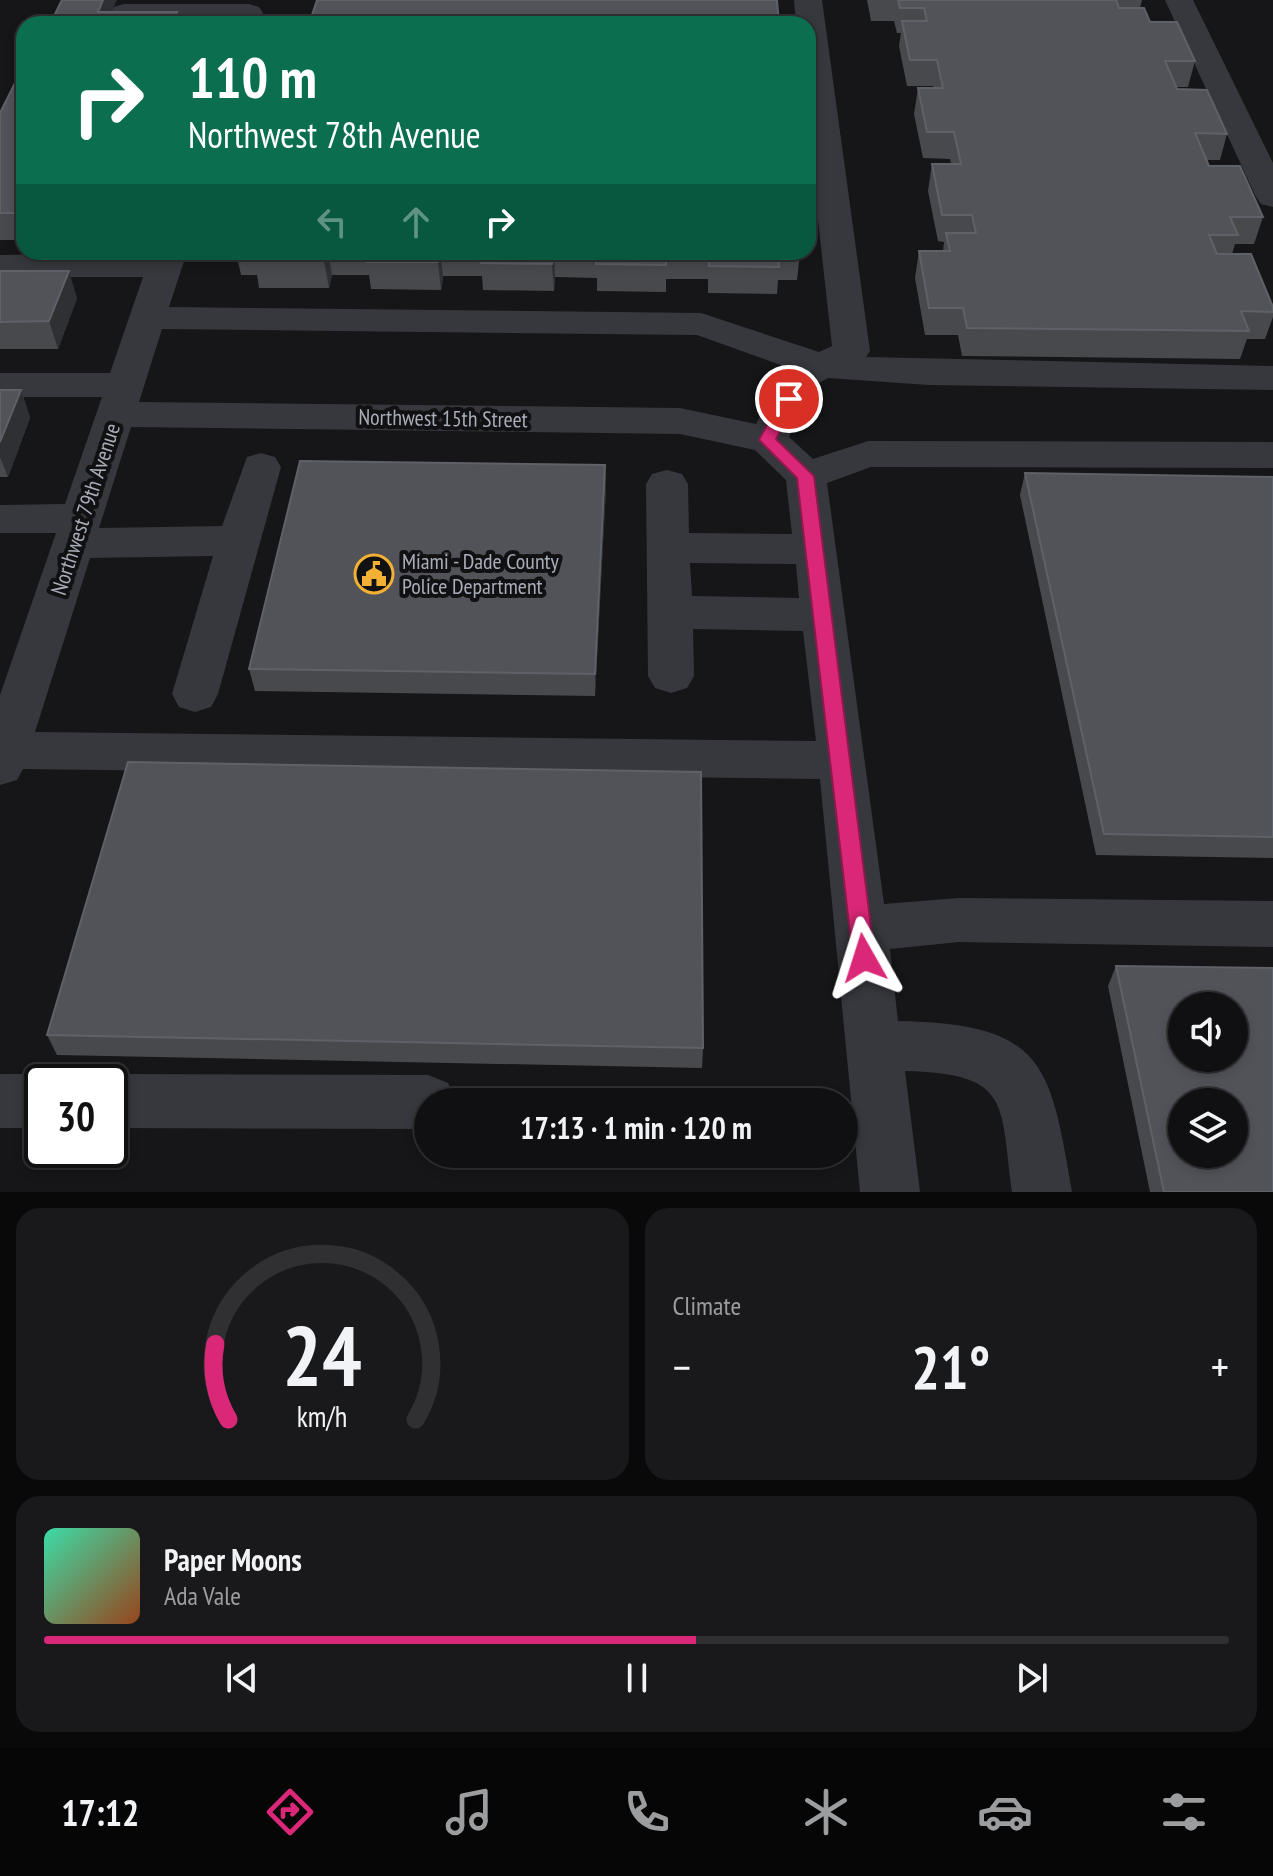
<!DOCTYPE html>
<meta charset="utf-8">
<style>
body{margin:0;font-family:"PT Sans Narrow",sans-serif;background:#19191b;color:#f1f3f6;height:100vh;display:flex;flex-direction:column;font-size:30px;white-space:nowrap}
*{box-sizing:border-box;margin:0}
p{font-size:26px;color:#9c9d9f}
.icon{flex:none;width:44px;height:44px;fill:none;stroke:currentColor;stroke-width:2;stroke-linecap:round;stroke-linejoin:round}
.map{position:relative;height:1192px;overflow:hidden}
.drawer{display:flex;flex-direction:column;gap:16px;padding:16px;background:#09090a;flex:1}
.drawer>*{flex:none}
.top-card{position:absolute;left:16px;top:16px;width:800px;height:244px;border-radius:24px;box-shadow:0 4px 12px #0003,0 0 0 2px #303032;background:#0b6e4f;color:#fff;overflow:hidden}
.controls{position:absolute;left:1168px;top:992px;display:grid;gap:16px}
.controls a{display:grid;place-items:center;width:80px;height:80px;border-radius:50%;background:#101012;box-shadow:0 4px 12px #0003,0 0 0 2px #303032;font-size:40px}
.speed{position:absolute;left:24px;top:1064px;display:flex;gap:16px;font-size:40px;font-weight:700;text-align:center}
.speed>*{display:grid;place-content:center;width:104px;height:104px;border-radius:50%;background:#101012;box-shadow:0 4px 12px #0003,0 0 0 2px #303032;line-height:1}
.speed .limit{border:4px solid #111;border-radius:12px;background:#fff;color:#111}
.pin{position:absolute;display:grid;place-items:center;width:68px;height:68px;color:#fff;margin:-34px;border:4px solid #fff;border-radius:50%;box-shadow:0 2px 8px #0007}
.me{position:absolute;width:88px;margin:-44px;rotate:354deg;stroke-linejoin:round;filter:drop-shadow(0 0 6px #0008)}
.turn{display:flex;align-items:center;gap:28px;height:168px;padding:0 40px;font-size:36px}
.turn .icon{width:104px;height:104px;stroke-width:2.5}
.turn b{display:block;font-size:56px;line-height:68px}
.lanes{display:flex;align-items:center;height:76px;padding:0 40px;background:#0003;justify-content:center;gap:40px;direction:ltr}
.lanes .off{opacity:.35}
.big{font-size:60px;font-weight:700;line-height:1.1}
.drawer .card{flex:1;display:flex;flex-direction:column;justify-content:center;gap:12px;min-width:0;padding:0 28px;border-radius:24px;background:#19191b}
.drawer .dial{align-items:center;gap:0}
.dial svg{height:208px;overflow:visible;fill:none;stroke:#303032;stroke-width:7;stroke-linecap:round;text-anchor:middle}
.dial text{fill:#f1f3f6;stroke:none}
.song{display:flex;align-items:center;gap:24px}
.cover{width:96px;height:96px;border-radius:12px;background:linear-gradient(135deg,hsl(160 70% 55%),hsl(20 70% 35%))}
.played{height:8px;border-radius:4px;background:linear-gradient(90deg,#db2777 55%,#303032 55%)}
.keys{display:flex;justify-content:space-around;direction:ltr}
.heat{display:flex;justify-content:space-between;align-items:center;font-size:44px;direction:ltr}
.drawer .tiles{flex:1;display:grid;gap:16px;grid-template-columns:1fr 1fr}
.card:last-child{grid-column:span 2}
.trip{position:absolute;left:414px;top:1088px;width:444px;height:80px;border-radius:40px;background:#101012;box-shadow:0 4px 12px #0003,0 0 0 2px #303032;font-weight:700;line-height:80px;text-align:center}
.tabs{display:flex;height:128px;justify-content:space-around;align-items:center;background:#060607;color:#9c9d9f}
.tabs .icon{width:56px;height:56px}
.tabs .current{color:#db2777}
.tabs b{font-size:36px;color:#f1f3f6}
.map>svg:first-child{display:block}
</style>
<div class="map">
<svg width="1273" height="1192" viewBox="0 0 1273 1192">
<rect width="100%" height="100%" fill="#161618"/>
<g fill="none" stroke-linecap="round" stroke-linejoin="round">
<path fill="#37383d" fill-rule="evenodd" d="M794,0H822L870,351L866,357L1273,366V390L929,385L828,378L815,385L789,437L813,459L868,441L1273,442V468L871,467L827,483L884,904L959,898L1273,901V947L959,942L890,949L898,1021C1044,1024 1050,1062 1072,1192H1012C1000,1101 1011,1074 905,1071L920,1192H860L820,779L23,769L17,780L0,785V695L56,533H0V505L65,504L102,397H0V373H110L143,277H0V255L187,252L169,307L701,313L819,352L832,346L808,130V24H796ZM162,329L697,335L789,368L780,378L756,424L680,408L139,402ZM131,427L680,434L755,450L786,480L792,534L689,533L688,484L682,474L667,470L652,474L646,484L648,676L655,688L671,693L687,688L694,676L693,629L803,631L816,741L35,732L90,558L213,556L172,694L179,707L195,712L211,707L218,694L281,467L275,457L261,453L247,457L222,526L99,528ZM690,563L796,564L799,598L692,596Z
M1165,0H1193L1273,163V207L1261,204L1256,197Z
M124,4H249L259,7L263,13L259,19L249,22L114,19L110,13L114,7Z
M0,1074H42L62,1082H42V1128H0Z
M110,1074L428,1075L448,1083L457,1102H428V1129L110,1128V1082H90Z"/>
</g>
<path fill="#47494d" d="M867,0H1142L1140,8L1150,22L1195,61L1188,87H1176L1177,89L1227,134L1220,160H1206L1209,166L1263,217L1254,244H1235L1232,254L1273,307V317L1265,339H1247L1240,359L962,356L958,335H925L915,278L919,251H943L944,242L938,241L928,191L932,164H951L950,159L923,158L914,114L918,88H934L933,86H907L899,46L901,33H897L894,21H871Z
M24,83V240H0V113Z
M236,252H800V253L797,280H778L777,294L708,293V279H666V292L597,291V278L555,277L554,291L483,290L482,276H443L441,290L371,289L369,275H332L329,288H259L257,275H241Z
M0,271L77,298L58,349H0Z
M0,390H21L30,418L8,477H0Z
M605,465L606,487L595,696L255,691L249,669Z
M1025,473L1273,477V858L1096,855L1020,495Z
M1116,966L1273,1192H1150L1108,986Z
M47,1035L703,1048L702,1068L57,1055Z"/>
<path fill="#2f3033" d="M103,0H117L106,24L98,12Z
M177,12L180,24H172Z
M327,252H328L332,275L329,288L324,261Z
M440,252L443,276L441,290L438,262Z
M554,252L555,277L554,291L552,264Z
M69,271L77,298L58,349L49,321Z
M21,390L30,418L8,477L0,457V442Z
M605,465L606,487L595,696V674Z"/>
<path fill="#525359" stroke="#5f6168" stroke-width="2" fill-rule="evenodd" d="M62,0H103L98,12H177L172,24H50Z
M317,0H777L779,24H309Z
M898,0H1116L1119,8H1144L1150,22H1177L1195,61H1165L1177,89L1207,90L1227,134L1195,133L1209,166H1240L1263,217H1230L1238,235H1209L1217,254H1251L1273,307V312L1241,311L1249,331L967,328L963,308H929L919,251H950L946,233H976L972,215H942L932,164H961L954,132H927L918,88H943L937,60H910L902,21H927L924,8H900Z
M15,83H24V159L19,170L24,169V213H0V113Z
M257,252H327L324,261L254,260Z
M370,252H440L438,262H367Z
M483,252H554L552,264L481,263Z
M597,252H666V265L596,264Z
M709,252H800V253L778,252L779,267L709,266Z
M0,271H69L49,321L0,322Z
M0,390H21L0,442Z
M300,461L605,465L595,674L249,669Z
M1025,473L1273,477V837L1104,834Z
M128,762L701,772L703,1048L47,1035Z
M1116,966L1273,968V1192H1164ZM1182,1006H1234V1058H1182ZM1182,1102H1234V1154H1182Z"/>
<path fill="#db2777" stroke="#8e194d" stroke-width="2" d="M789,394L797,399L776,439L814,476L875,958L872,965L864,968L856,965L853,958L797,478L759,440L781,399Z"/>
<defs>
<symbol id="civic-ring" viewBox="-11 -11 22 22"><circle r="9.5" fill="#111113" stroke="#f2b134" stroke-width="1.5"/><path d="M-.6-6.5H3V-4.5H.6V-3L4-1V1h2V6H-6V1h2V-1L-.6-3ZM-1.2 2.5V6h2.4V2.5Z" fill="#f2b134"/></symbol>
</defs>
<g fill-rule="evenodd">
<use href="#civic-ring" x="352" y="552" width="44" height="44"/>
</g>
<g text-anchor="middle" stroke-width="8" stroke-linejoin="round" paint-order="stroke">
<g font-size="22" fill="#a8adb8" stroke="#111113">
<text transform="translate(443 418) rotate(1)" y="8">Northwest 15th Street</text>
<text transform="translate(85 509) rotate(-72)" y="8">Northwest 79th Avenue</text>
</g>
<g font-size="22" fill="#a8adb8" stroke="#111113" text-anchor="start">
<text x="402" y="569">Miami - Dade County<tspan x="402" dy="25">Police Department</tspan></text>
</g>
</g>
</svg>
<div class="controls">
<a><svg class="icon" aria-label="sound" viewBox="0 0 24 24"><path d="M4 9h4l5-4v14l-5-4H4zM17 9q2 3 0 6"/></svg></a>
<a><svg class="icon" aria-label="layers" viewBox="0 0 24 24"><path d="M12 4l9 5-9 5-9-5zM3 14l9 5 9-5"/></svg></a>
</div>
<div class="speed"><div class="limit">30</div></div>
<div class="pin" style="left:789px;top:399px;background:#d93025"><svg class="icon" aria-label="arrive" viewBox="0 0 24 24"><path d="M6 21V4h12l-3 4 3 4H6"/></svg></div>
<svg class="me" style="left:864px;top:958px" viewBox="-20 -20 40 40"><path d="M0-17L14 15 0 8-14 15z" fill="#db2777" stroke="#fff" stroke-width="4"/></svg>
<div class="trip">17:13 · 1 min · 120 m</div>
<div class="top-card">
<div class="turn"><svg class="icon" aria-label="right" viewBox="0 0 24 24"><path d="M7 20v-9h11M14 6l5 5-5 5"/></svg><div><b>110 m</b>Northwest 78th Avenue</div></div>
<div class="lanes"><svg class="icon off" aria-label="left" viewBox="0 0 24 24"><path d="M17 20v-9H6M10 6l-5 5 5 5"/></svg><svg class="icon off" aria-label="ahead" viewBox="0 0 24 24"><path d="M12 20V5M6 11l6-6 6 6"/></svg><svg class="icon" aria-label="right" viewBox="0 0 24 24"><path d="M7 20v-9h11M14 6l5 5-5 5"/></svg></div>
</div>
</div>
<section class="drawer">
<div class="tiles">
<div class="card dial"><svg viewBox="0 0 100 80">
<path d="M14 69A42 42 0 1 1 86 69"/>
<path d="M14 69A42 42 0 0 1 9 40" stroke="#db2777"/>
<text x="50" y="56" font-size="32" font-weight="700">24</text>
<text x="50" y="72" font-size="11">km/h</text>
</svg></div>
<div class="card"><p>Climate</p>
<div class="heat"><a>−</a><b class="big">21°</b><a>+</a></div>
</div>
<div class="card">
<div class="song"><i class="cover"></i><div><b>Paper Moons</b><p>Ada Vale</p></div></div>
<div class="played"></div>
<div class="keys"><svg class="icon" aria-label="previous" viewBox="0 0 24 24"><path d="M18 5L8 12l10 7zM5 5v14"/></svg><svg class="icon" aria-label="pause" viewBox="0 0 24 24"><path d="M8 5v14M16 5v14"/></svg><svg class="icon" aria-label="next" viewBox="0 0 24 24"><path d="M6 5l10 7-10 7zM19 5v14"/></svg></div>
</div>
</div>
</section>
<nav class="tabs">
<b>17:12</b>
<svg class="icon current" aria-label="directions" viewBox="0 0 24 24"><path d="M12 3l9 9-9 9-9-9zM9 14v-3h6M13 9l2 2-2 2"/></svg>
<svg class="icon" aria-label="music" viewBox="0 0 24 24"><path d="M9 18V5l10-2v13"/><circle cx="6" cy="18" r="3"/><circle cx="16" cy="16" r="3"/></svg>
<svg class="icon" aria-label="phone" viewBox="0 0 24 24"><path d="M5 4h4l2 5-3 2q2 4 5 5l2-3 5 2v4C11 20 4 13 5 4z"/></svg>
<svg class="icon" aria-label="climate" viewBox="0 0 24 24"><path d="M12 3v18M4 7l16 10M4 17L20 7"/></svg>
<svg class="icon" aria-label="car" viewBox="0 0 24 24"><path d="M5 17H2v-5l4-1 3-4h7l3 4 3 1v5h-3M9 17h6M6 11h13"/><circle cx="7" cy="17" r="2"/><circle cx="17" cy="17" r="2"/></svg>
<svg class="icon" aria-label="filters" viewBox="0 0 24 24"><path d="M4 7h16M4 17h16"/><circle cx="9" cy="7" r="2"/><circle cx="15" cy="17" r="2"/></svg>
</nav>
